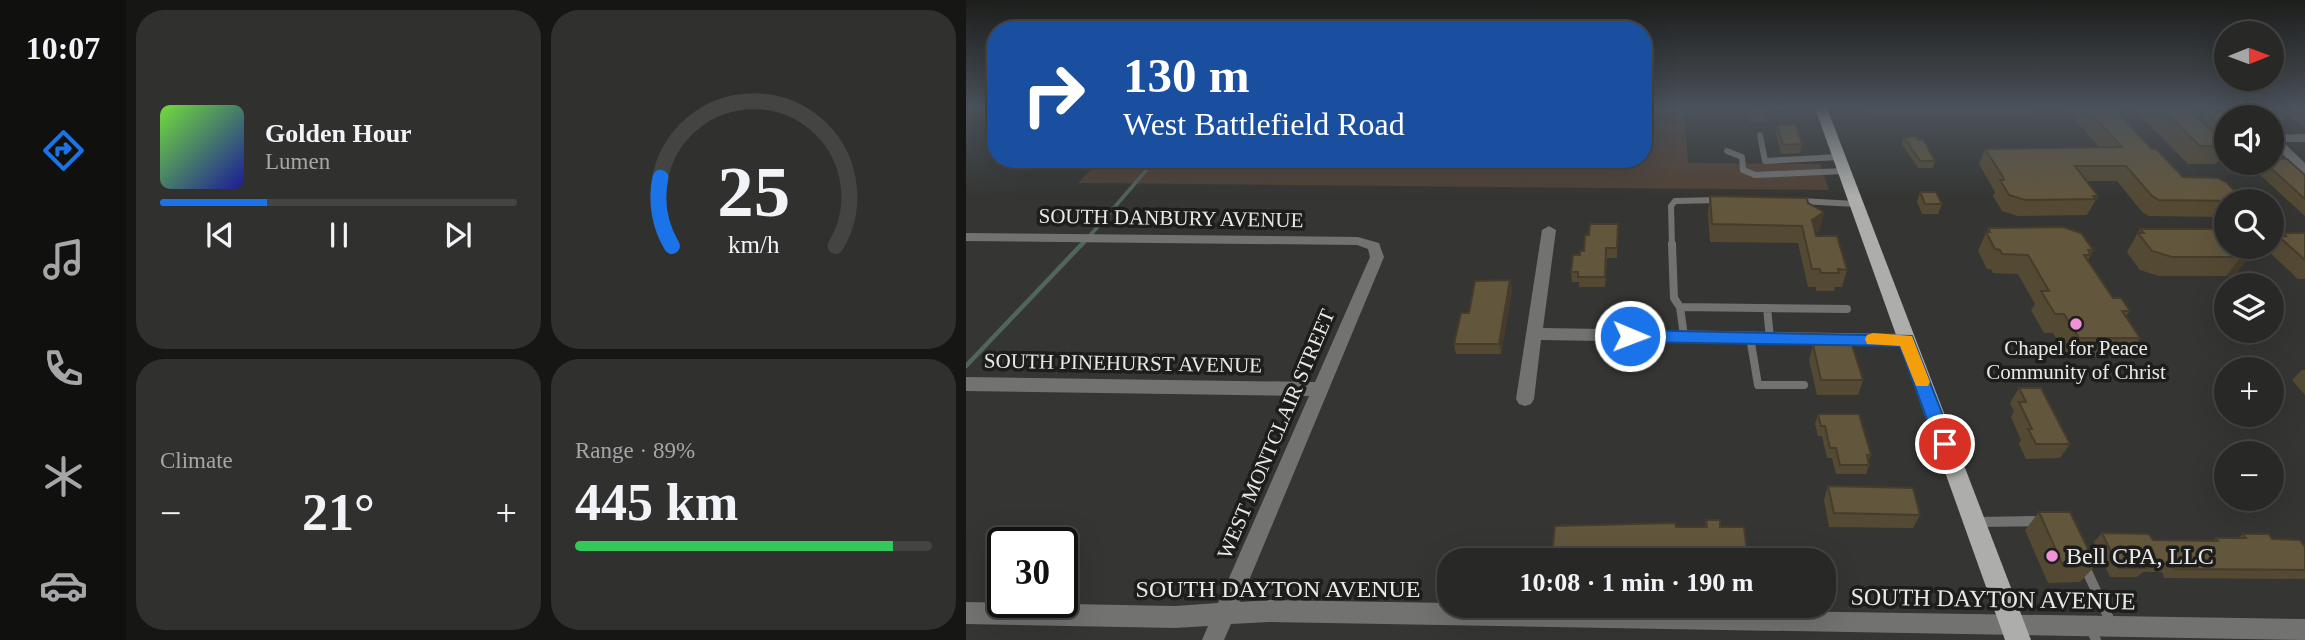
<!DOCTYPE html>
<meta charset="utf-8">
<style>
body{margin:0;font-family:Georgia,serif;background:#30302e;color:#f1f3f6;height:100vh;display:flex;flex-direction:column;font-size:26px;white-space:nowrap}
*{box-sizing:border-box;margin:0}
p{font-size:23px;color:#a5a6a7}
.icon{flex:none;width:38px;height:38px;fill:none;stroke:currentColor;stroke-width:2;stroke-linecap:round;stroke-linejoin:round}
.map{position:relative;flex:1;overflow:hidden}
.details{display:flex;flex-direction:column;gap:10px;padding:10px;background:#161615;width:840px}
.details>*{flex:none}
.top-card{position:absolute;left:21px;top:21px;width:665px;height:147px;border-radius:28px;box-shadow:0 7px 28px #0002,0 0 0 2px #444443;background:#1a4fa0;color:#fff;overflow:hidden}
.needle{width:46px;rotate:89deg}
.fabs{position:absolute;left:1248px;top:21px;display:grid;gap:14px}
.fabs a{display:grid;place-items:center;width:70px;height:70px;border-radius:50%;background:#282826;box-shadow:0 7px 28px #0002,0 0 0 2px #444443;font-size:35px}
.speed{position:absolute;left:21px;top:527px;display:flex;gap:14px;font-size:35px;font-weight:700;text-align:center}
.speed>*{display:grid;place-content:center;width:91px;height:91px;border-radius:50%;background:#282826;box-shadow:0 7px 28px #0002,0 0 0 2px #444443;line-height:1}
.speed .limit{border:4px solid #111;border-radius:10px;background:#fff;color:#111}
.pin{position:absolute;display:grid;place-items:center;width:60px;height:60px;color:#fff;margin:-30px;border:4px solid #fff;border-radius:50%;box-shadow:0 2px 7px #0007}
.me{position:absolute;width:77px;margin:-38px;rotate:91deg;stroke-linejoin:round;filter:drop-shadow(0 0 5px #0008)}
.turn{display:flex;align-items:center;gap:24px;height:147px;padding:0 21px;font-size:32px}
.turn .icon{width:91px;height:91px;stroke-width:2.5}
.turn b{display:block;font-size:49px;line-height:60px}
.big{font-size:52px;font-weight:800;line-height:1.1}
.details .card{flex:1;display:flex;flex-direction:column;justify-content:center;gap:10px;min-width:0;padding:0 24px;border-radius:28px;background:#30302e}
.details .dial{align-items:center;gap:0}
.dial svg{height:182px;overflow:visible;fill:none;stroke:#444443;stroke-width:7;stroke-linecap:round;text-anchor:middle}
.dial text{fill:#f1f3f6;stroke:none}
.song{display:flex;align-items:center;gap:21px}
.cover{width:84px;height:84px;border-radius:10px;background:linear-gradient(135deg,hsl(100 70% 55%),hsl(240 70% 35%))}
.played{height:7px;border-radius:4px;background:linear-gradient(90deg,#1a73e8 30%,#444443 30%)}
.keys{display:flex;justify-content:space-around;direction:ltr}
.heat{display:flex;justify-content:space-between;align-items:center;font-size:38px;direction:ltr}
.charge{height:10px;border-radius:5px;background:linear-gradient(90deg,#34c759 89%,#444443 0)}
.details .tiles{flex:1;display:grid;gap:10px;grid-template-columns:repeat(2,1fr)}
.trip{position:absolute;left:471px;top:548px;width:399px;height:70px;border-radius:28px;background:#282826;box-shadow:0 7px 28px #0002,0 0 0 2px #444443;font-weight:800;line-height:70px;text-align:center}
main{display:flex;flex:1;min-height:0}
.tabs{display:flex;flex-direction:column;width:126px;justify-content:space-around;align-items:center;background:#10100f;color:#a5a6a7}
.tabs .icon{width:49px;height:49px}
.tabs .on{color:#1a73e8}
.tabs b{font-size:32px;color:#f1f3f6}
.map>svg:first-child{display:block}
</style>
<main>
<nav class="tabs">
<b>10:07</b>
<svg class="icon on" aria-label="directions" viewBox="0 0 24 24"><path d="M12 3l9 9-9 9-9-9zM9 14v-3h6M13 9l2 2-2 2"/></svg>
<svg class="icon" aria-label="music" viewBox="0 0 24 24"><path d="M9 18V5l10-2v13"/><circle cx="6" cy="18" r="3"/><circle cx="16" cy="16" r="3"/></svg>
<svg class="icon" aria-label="phone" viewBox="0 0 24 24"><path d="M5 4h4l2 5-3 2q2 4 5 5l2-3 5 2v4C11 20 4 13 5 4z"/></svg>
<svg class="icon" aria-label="climate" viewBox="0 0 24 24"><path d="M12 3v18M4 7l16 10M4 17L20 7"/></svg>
<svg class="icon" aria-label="car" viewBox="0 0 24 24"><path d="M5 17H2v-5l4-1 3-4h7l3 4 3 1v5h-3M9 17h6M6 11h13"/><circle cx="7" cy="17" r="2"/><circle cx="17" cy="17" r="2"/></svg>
</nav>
<section class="details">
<div class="tiles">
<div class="card">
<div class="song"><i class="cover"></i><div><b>Golden Hour</b><p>Lumen</p></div></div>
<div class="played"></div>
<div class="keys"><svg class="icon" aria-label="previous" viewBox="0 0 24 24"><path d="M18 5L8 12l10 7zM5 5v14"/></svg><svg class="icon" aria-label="pause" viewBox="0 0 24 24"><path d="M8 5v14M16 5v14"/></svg><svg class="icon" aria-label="next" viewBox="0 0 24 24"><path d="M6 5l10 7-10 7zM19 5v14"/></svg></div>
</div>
<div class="card dial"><svg viewBox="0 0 100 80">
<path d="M14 69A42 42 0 1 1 86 69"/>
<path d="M14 69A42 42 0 0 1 9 39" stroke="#1a73e8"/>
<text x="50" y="56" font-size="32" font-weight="700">25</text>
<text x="50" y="72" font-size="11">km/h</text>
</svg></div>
<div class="card"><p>Climate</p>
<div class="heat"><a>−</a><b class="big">21°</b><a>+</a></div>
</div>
<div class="card"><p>Range · 89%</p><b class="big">445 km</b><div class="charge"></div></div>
</div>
</section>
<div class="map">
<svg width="1339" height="640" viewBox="0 0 1339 640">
<rect width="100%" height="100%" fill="#353633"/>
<path fill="#514236" d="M677,108H718L722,163L854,164L863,190L112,183L135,159H677Z"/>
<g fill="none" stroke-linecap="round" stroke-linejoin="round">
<path stroke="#50655d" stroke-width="3.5" d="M115,246L190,159"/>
<path stroke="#50655d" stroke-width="4.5" d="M0,366L116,244"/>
<path stroke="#727271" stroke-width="6" d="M794,135L799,161L873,157
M761,151L776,157L777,170L789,175L878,171
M834,201L890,204
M706,246L705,206L709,201L754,200"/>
<path stroke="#727271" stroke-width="8" d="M706,244L708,298L714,307L718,336
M714,307L881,309
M801,308L804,338
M784,337L792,385H838"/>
<path stroke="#727271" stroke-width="10" d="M1012,522L1076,521
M1119,567L1146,625
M1124,627L1130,640"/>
<path fill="#727271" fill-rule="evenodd" d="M1339,134V142H1317L1339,163V174L1335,173L1306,143V135Z
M583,226L590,230L577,328L940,334L946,336L948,340L946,344L940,346L575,340L568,399L565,404L559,406L553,404L550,399L576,230Z
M0,233L392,237L413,243L418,257L274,602L303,600L483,603V606L1339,619V640L303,622L265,624L258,640H236L242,626L209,628L0,624V602L209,606L252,603L343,396L0,391V377L349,382L404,257L402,249L391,245L0,241Z"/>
<path fill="#adaeac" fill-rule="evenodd" d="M849,108H861L1065,640H1039Z"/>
</g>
<path fill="#544a34" d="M780,108H800L801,112L800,122H783Z
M898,108H1073L1070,115L1061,116L901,115Z
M1099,108H1147L1186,149L1217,177L1275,197L1273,200L1274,201H1260V217L1183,216L1176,212L1151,181H1121L1132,196L1121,215L1052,216L1036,211L1027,196L1029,192L1013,164L1019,149L1134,148Z
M1167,108H1222L1239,124L1235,119L1241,110H1245L1247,108H1321L1320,109L1321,110L1323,108H1339V126H1335L1321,114L1316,120H1306V117H1260V155L1258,152L1250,164H1222Z
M811,124L836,144L834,153L815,154L810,133Z
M938,137L952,140L969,161L967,168H952L936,144Z
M1312,159L1339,175V216L1281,163H1306Z
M954,192L976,204L972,214H956L951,202Z
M744,196L842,203L858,212L854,229L850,233V236L881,270L876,287H869L868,291H850V287H842L832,243L744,242L742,214Z
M652,224L651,258H641L639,287H613V282H606L605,272L614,255L618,251L623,235Z
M1022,228L1127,250L1122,260L1147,298L1164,311L1160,316L1174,338L1161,357H1101L1087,333H1078L1065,310L1069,304L1052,274L1027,273L1025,269H1021L1012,251Z
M1174,229L1284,251L1282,254L1284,256L1269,275L1260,276H1193L1174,270L1161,252Z
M1317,233H1339V279H1332L1301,250L1304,247H1306V245L1312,236H1314Z
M544,280L546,290L535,354H490L488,344L503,313Z
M847,345L897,380L892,395H851L843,360Z
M1336,370H1339V395L1326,380Z
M1053,388L1104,444L1094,458L1060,459L1053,444L1055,440L1045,417L1048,411L1044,403Z
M852,414L905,455L902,461L903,465L900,474H870L866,458H861L856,436H852L849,424Z
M862,486L954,515L947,528L863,527L858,500Z
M1073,512L1130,565L1114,582L1082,583L1059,530Z
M740,520L754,527L781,552L780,560H588L586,553L710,527H739Z
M1136,533L1187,540L1247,541L1250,538H1272L1277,534L1306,539L1339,547V579L1198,578L1196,572H1177L1171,577H1144L1128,542Z"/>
<path fill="#453c2b" d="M1065,108H1073L1070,115L1061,116Z
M1300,109L1294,117H1267L1270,113Z
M858,212L854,229L843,238L846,220Z
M1284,256L1269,275L1260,276L1275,257Z
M544,280L546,290L535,354L533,344Z"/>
<path fill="#62563d" stroke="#453c2b" stroke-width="2" d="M783,108H800L801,112H784Z
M1120,108H1147L1186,149H1190L1217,177L1252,178L1260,182L1275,197H1270L1274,201L1193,200L1186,196L1160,166H1109L1132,196H1127L1130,199L1059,200L1043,195L1034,180H1038L1037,177L1019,149L1156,147Z
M1195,108H1222L1260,144V146H1234Z
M1261,108H1319L1323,111H1302L1300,109L1270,113Z
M1331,108H1339V114Z
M1241,110L1259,112L1266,117H1260V137Z
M811,124H830L836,144L817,145Z
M950,136L952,140L957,139L969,161H954L938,137Z
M1306,153L1312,159H1321L1339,175V199L1299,163H1306Z
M954,192H970L976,204H959Z
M744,196L841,198L842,203L858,212L846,220L850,236H871L881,270L872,269L873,273H855L854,269H846L836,226L746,224Z
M624,224H652L651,248H640L639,277H612V272H605L607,255H614V251H618L619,235H623Z
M1097,227L1115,233L1127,250H1122L1125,255H1118L1147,298H1155L1164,311H1156L1174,338H1113L1098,314H1089L1075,291H1083L1062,255L1036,254L1034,250L1029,249L1020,232H1024L1022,228Z
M1174,229H1259L1260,247H1280L1284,251H1280L1284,256L1275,257H1206L1186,251L1172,233H1178Z
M1317,233H1339V260L1312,236H1320Z
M544,280L533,344H488L495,313H503L509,281Z
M847,345H886L897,380H855Z
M1053,388H1075L1104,444H1070L1062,429H1066L1053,402H1060Z
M852,414H893L905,455H901L903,465H874L870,448H864L859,426H855Z
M862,486L947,488L954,515L868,513Z
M1073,512H1104L1130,565L1097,566Z
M740,520H754V527H778L781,552L586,553L589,526L709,523L710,527H741Z
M1136,533L1183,534L1187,540L1252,541L1250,538H1280L1277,534H1303L1306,539L1334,540L1339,547V570L1208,569L1205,564L1178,563L1180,568H1153Z"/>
<linearGradient id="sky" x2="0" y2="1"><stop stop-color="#1d1e1c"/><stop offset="0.55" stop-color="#4b525b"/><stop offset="1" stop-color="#4b525b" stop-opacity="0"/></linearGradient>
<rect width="1339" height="197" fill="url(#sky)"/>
<path fill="#1a73e8" stroke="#114b97" stroke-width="2" d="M664,330L946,336L988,444L986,449L979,452L972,449L934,346L664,342L656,336Z"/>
<path fill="#f59e0b" d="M907,333L946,336L964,382L962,386H950L934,346L901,344L899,339L901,335Z"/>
<g fill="#f391d6" stroke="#1d1d1c" stroke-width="2.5">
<circle cx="1110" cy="324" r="7"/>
<circle cx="1086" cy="556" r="7"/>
</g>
<g text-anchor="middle" stroke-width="7" stroke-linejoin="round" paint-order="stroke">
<g font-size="21" fill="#e9eae8" stroke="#1d1d1c">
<text transform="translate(205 218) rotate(1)" y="7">SOUTH DANBURY AVENUE</text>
<text transform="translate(157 363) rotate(1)" y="7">SOUTH PINEHURST AVENUE</text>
<text transform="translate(310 434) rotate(-67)" y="7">WEST MONTCLAIR STREET</text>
</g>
<g font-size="21" fill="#e9eae8" stroke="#1d1d1c">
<text x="1110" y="355">Chapel for Peace<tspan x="1110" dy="24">Community of Christ</tspan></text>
</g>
<g font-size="24" fill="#e9eae8" stroke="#1d1d1c" text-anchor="start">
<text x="1100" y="564">Bell CPA, LLC</text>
</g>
<g font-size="24" fill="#e9eae8" stroke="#1d1d1c">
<text x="312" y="597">SOUTH DAYTON AVENUE</text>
<text transform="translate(1027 599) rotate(1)" y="8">SOUTH DAYTON AVENUE</text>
</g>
</g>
</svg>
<div class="fabs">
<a><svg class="needle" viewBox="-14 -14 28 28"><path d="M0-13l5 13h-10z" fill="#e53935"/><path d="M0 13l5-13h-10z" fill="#a5a6a7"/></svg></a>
<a><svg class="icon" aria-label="sound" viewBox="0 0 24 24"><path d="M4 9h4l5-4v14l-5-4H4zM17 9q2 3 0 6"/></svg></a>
<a><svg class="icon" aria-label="search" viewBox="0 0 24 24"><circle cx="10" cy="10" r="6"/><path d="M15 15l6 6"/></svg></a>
<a><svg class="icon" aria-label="layers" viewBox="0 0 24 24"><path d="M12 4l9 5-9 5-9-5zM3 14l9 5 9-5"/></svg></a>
<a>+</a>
<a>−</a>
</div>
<div class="speed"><div class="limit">30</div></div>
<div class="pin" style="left:979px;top:444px;background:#d93025"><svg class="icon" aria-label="arrive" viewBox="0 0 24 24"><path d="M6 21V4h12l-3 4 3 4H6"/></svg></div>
<svg class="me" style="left:664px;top:336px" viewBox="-20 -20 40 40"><circle r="17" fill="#1a73e8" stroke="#fff" stroke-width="3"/><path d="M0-11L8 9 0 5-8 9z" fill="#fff"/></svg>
<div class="trip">10:08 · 1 min · 190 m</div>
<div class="top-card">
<div class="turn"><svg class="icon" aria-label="right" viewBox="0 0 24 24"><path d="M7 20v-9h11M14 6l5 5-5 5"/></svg><div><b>130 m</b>West Battlefield Road</div></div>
</div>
</div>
</main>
